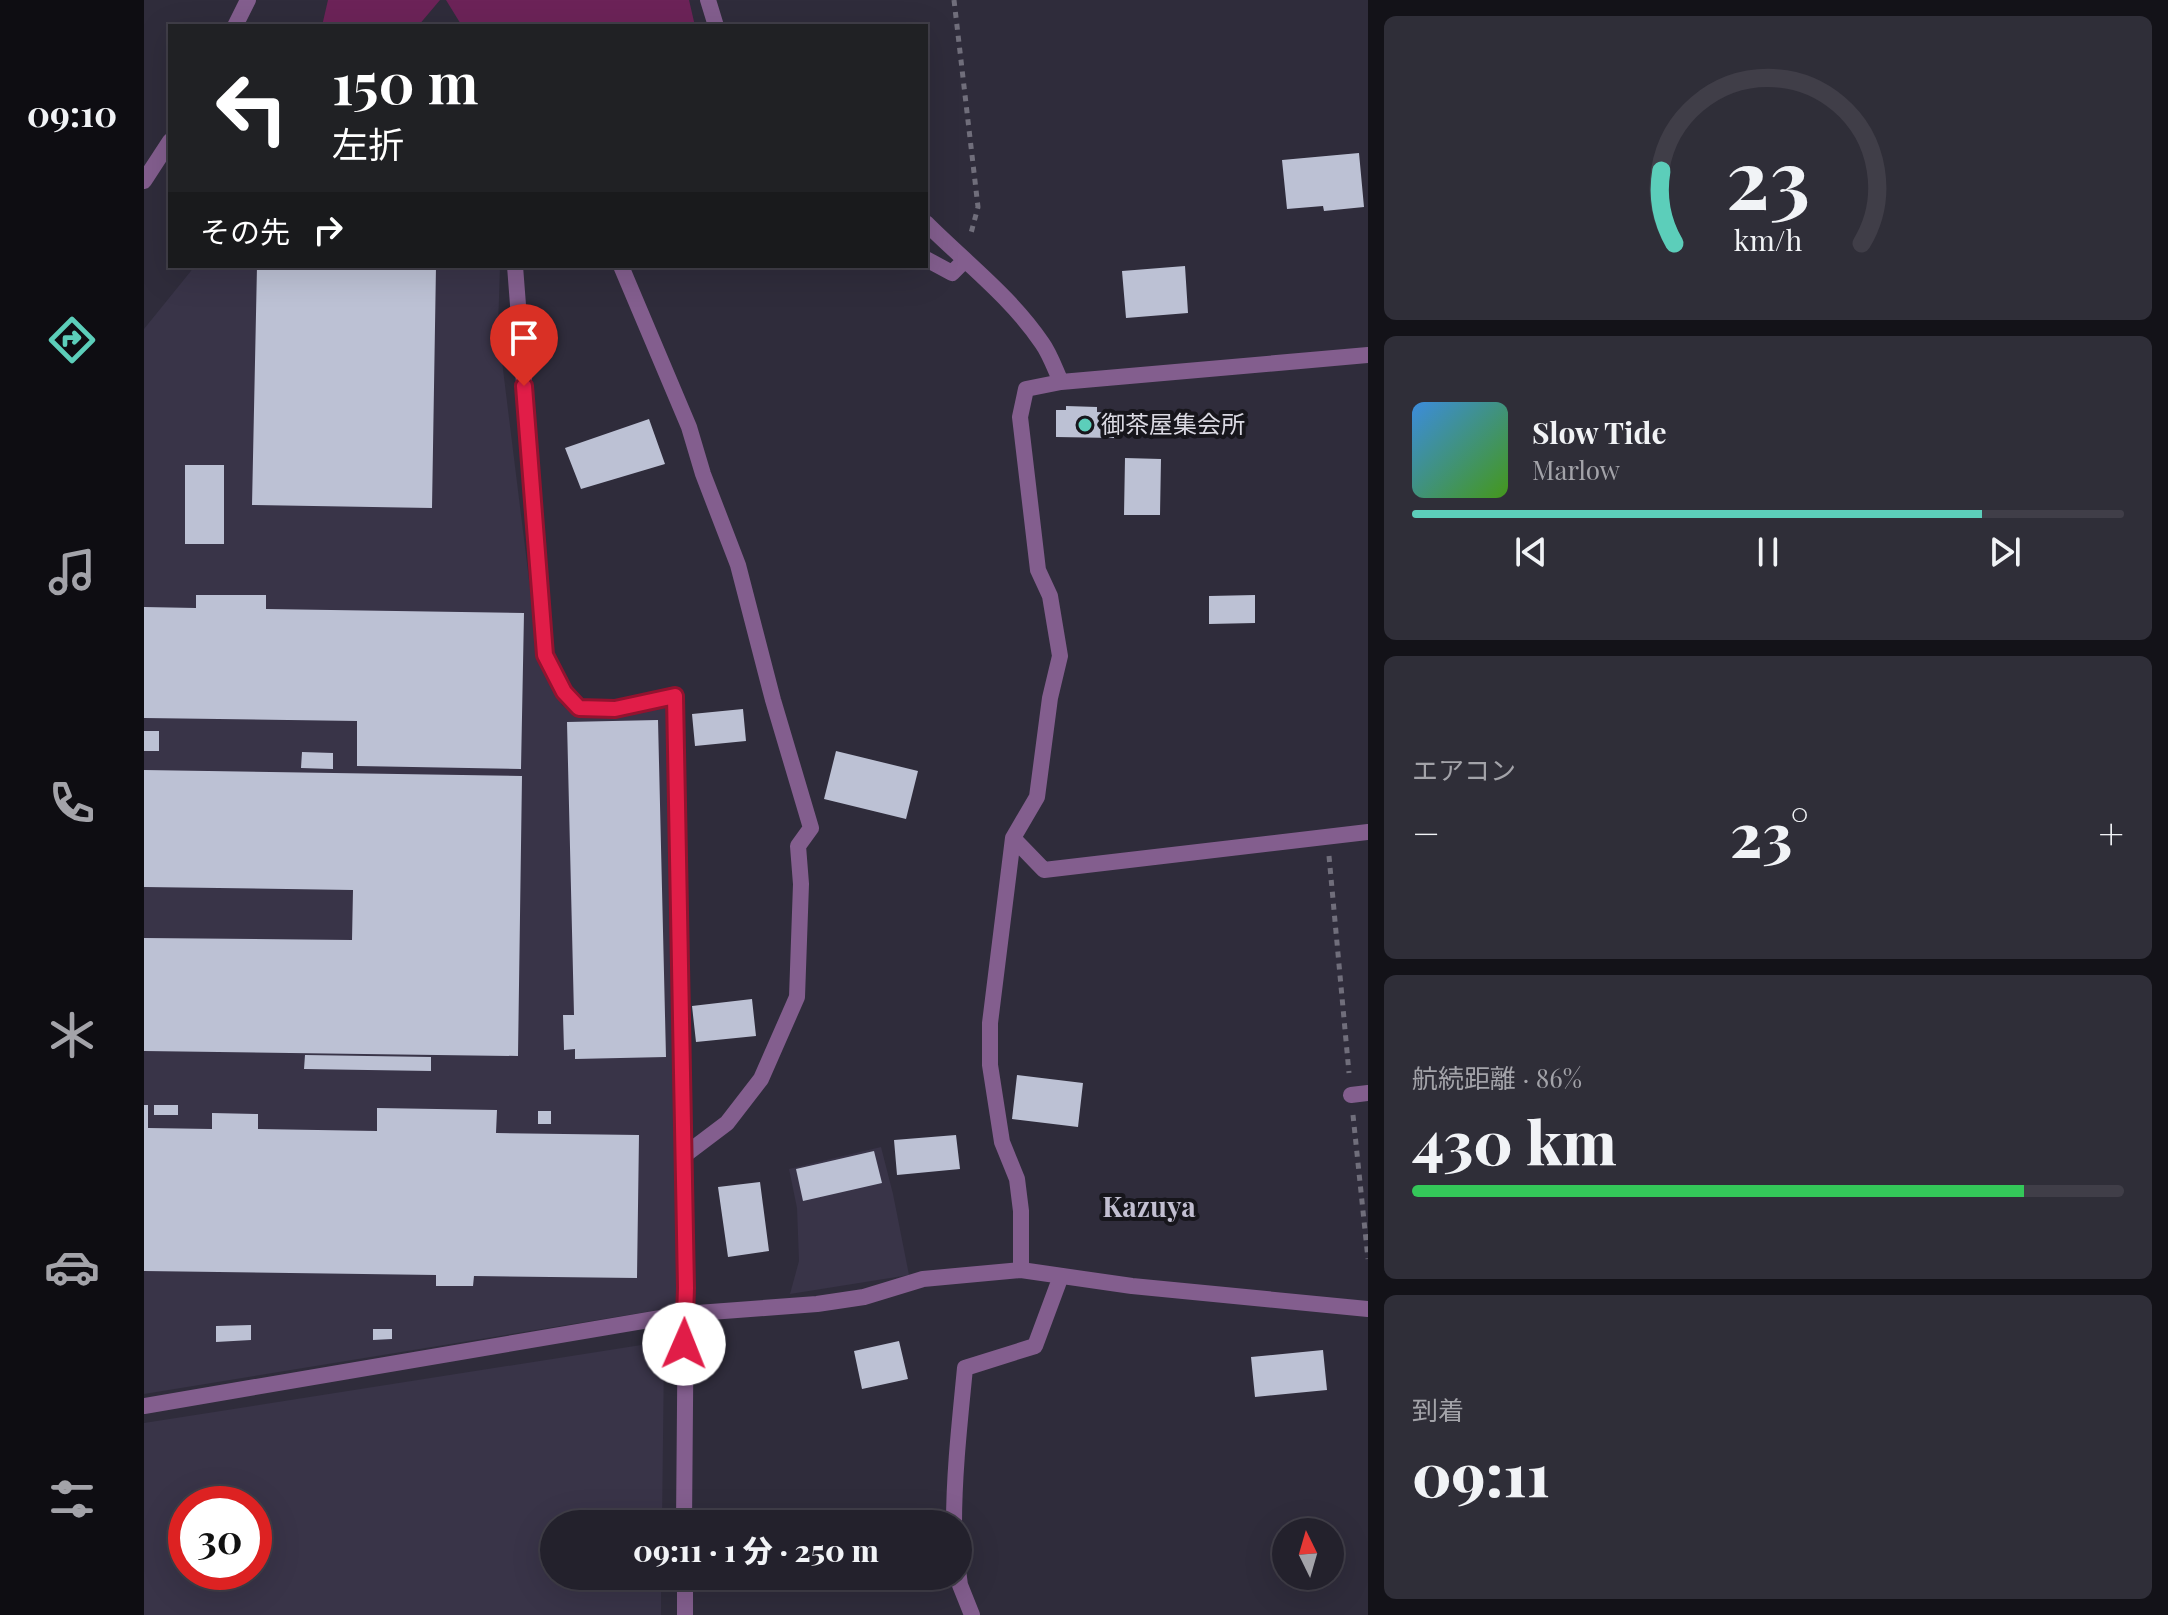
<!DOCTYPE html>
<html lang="ja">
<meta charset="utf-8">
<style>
body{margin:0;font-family:"Playfair Display","Noto Sans JP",serif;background:#2f2e38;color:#f1f3f6;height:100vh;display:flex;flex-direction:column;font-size:30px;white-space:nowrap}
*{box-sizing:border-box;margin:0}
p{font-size:26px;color:#a3a3a9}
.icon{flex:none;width:44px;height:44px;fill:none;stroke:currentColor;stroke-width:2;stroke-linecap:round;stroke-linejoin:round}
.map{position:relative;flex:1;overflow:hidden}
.side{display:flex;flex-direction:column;gap:16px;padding:16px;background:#131218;width:800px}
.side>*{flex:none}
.guide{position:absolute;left:24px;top:24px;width:760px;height:244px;border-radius:0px;box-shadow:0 8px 32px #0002,0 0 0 2px #403e48;background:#202124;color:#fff;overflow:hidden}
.needle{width:52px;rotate:355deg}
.buttons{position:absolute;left:1128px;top:1518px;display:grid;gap:16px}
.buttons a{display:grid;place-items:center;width:72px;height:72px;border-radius:50%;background:#23212c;box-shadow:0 8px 32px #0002,0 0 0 2px #403e48;font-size:40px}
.speed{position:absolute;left:24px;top:1486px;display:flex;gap:16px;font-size:40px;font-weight:700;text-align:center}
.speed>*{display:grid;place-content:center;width:104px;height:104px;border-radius:50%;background:#23212c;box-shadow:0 8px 32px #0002,0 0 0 2px #403e48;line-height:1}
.speed .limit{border:12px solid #d22;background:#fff;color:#111}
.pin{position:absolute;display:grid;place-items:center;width:68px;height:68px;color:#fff;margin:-82px -34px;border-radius:50% 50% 50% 0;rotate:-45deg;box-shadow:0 0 8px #0007}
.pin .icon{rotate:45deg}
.me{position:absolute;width:88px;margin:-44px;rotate:1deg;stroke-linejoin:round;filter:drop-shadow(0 0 6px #0008)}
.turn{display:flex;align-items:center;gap:28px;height:168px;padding:0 32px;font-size:36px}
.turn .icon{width:104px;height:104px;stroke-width:2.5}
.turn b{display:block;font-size:56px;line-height:68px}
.then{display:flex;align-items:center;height:76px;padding:0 32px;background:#0003;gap:16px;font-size:30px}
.big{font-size:60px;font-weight:800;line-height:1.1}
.side .widget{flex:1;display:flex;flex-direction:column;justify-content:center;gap:12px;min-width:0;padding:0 28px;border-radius:12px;background:#2f2e38}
.side .dial{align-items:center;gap:0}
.dial svg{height:208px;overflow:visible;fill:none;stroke:#403e48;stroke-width:7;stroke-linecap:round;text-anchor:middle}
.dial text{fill:#f1f3f6;stroke:none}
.song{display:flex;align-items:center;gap:24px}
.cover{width:96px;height:96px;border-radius:12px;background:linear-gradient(135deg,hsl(210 70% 55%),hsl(100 70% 35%))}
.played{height:8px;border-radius:4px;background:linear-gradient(90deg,#5cceba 80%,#403e48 80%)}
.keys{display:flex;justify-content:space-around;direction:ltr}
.heat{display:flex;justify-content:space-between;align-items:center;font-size:44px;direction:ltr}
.charge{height:12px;border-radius:6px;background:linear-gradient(90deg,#34c759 86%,#403e48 0)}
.trip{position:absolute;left:396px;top:1510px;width:432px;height:80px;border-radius:40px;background:#23212c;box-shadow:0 8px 32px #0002,0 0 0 2px #403e48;font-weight:800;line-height:80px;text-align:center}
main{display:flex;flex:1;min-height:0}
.tab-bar{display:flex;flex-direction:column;width:144px;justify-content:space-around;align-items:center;background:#0e0d12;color:#a3a3a9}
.tab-bar .icon{width:56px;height:56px}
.tab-bar .active{color:#5cceba}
.tab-bar b{font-size:36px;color:#f1f3f6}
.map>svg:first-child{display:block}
</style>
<main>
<nav class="tab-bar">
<b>09:10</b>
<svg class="icon active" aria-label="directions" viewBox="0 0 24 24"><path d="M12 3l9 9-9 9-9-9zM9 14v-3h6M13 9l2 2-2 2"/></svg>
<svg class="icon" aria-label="music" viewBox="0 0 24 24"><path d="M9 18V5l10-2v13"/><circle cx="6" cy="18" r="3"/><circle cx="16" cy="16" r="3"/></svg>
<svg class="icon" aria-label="phone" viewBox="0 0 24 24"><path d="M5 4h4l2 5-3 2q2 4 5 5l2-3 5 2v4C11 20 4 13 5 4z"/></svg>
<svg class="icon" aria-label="climate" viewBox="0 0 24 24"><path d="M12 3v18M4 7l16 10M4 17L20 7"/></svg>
<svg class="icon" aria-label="car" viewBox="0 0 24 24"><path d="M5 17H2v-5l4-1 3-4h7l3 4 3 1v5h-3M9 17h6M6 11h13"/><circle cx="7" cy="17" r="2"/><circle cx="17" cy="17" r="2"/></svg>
<svg class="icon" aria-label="filters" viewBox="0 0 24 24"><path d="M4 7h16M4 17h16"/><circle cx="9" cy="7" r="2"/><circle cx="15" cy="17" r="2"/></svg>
</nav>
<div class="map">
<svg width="1224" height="1615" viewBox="0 0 1224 1615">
<rect width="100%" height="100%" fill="#2f2c3b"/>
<path fill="#393448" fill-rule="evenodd" d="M51,266H356L354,329L395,660L418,705L434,716L527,707L533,1307L0,1394V329Z
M737,1147L749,1194L765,1275L646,1294L655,1261L653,1208L645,1169Z
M510,1343L520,1355L518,1524H410V1576H517V1615H0V1423ZM110,1504V1572H42V1504Z"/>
<path fill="#6c2358" d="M184,0H296L274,26H178Z
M302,0H545L551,26H318Z"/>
<path fill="#bcc1d4" d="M1215,153L1220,207L1180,211L1179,206L1143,209L1138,160Z
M113,266H292L288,508L108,505Z
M1041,266L1044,313L982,318L978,271Z
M922,406L953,407V412L971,413L970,438L912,437V410H922Z
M505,419L521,464L437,489L421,448Z
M981,458L1017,459L1016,515H980Z
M41,465H80V544H41Z
M52,595H122V609L380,613L377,769L213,766V721L0,718V607L52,608Z
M1111,595V623L1065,624V596Z
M599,709L602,741L551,746L548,714Z
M514,720L522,1057L431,1059V1049L420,1050L419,1015H430L423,722Z
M0,731H15V751H0Z
M692,751L774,771L762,819L680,799Z
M158,752L189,753V769L157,768Z
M0,770L378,776L374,1056L0,1051V938L208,940L209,890L0,887Z
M608,999L612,1036L552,1042L548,1006Z
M161,1055L287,1057V1071L160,1069Z
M873,1075L939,1083L934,1127L868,1119Z
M0,1105H4V1128L68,1129V1113L114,1114V1129L233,1131V1108L353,1110L352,1133L495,1135L493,1278L330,1276L329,1286H292V1275L0,1271Z
M10,1105H34V1115H10Z
M394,1111H407V1124H394Z
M812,1135L816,1169L753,1175L750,1140Z
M730,1151L738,1183L659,1201L652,1169Z
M616,1182L625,1251L584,1257L574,1187Z
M107,1325V1340L72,1342V1326Z
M229,1329H248V1339L229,1340Z
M755,1341L764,1379L718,1389L710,1351Z
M1179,1350L1183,1390L1111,1397L1107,1357Z"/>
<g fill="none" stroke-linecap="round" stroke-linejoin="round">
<path stroke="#706e7b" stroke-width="5" stroke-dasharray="6 6" stroke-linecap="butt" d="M810,0L834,207L826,237
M1185,856L1205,1073
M1209,1115L1224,1259"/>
<path stroke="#835e8e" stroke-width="16" d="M564,0L572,26
M91,26L104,0
M0,181L26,141
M782,223C821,262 867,297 898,343C906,354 911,369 917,382
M782,259L808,273L820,261
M371,266L401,655L420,692L435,708L471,709L531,696L542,1288L540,1524
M477,266L545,427L559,474L594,565L629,700L667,828L654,846L657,884L653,997L617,1079L583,1123L538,1157
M869,838L900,870L1224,832
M1207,1095L1224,1093
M877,1270V1211L873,1179L858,1142L846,1065V1023L869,838L893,797L906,698L916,656L906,596L894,570L876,417L882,389L917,382L1224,355
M0,1406L540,1314L673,1304L720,1297L779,1279L877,1270L988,1286L1224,1309
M810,1524C810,1472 816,1420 821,1368L891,1346L917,1276
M814,1570L816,1585L828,1615
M541,1576V1615"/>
</g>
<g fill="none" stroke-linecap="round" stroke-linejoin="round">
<defs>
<path id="route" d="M380,386L401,655L420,692L435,708L471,709L531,696L542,1288L540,1344"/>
</defs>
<use href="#route" stroke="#92132f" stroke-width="20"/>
<use href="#route" stroke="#e11d48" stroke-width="14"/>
</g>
<circle fill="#5cceba" stroke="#17161c" stroke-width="3" cx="941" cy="425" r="8"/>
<g text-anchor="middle" stroke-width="8" stroke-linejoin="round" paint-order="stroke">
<g font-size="24" fill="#dbdae3" stroke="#17161c" text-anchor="start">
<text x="957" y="433">御茶屋集会所</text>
</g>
<g font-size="28" font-weight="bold" fill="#c2bfd1" stroke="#17161c">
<text x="1005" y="1217">Kazuya</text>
</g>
</g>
</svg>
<div class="buttons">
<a><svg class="needle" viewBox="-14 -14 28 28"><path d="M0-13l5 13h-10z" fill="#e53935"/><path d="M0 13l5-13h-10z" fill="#a3a3a9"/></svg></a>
</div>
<div class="speed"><div class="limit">30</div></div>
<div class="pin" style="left:380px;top:386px;background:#d93025"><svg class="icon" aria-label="arrive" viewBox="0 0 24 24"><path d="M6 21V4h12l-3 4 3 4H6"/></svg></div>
<svg class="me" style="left:540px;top:1344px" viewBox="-20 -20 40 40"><circle r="19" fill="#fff"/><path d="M0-13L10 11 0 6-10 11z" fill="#e11d48"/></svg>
<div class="trip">09:11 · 1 分 · 250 m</div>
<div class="guide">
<div class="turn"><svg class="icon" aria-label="left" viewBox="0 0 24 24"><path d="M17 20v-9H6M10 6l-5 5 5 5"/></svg><div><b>150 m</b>左折</div></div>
<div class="then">その先<svg class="icon" aria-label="right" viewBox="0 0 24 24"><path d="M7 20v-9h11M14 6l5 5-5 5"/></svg></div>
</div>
</div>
<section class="side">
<div class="widget dial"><svg viewBox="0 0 100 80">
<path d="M14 69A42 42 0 1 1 86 69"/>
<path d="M14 69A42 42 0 0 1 9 41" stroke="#5cceba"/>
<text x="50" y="56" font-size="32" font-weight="700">23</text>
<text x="50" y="72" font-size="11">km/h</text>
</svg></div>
<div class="widget">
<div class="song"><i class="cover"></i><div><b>Slow Tide</b><p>Marlow</p></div></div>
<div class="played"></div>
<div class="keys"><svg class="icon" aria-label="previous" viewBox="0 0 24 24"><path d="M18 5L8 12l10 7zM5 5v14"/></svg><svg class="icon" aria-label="pause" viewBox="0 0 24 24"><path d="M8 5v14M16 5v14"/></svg><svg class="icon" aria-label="next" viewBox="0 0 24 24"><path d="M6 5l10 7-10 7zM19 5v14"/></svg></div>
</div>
<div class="widget"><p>エアコン</p>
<div class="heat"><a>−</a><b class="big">23°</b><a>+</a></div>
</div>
<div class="widget"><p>航続距離 · 86%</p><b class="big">430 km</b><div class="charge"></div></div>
<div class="widget"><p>到着</p><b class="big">09:11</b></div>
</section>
</main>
